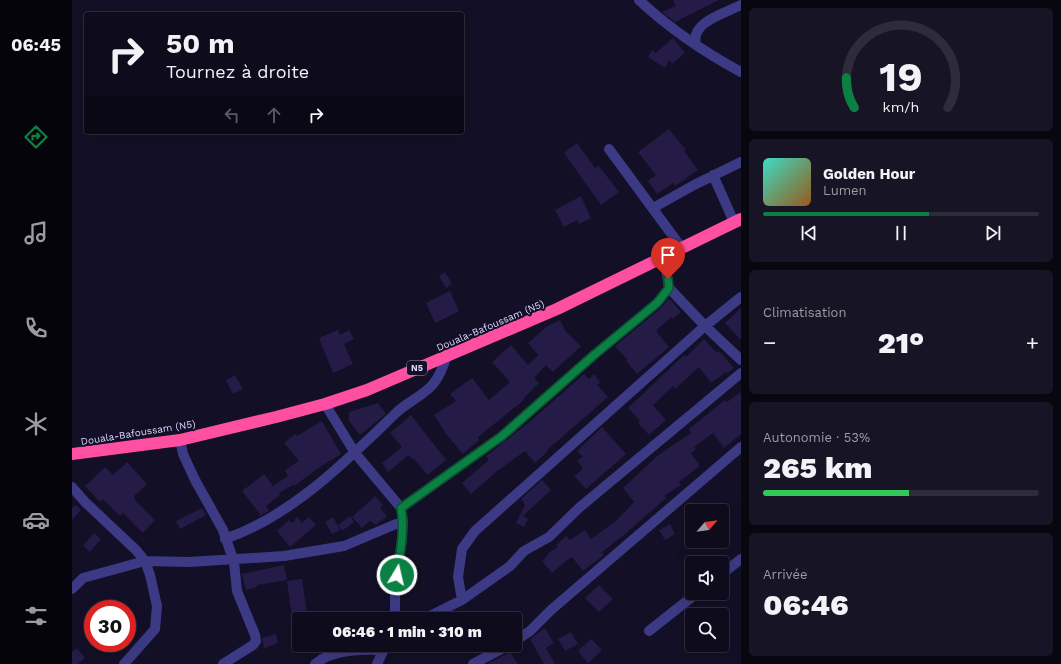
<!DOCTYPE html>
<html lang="fr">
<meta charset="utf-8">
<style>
body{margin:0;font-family:"Work Sans",sans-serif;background:#171425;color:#f1f3f6;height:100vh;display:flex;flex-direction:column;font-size:15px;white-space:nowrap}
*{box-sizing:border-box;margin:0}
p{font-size:13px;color:#9b9ba3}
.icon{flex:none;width:22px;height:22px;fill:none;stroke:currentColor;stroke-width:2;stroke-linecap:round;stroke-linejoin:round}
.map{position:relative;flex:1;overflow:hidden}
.details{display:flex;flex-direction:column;gap:8px;padding:8px;background:#08060f;width:320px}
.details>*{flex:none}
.hud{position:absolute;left:12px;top:12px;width:380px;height:122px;border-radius:4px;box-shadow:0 4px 16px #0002,0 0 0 1px #2e2b3b;background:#0e0b1c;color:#f1f3f6;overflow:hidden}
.needle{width:26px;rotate:62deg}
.buttons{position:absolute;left:613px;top:504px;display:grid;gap:8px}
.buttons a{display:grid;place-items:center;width:44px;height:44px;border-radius:4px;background:#0e0b1c;box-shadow:0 4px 16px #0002,0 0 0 1px #2e2b3b;font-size:20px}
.speed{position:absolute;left:12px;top:600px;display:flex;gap:8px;font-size:20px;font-weight:700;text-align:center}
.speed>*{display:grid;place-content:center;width:52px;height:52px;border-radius:50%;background:#0e0b1c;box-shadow:0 4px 16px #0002,0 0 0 1px #2e2b3b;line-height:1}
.speed .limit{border:6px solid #d22;background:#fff;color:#111}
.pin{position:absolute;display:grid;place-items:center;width:34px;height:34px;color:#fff;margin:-41px -17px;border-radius:50% 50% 50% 0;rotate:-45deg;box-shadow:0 0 4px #0007}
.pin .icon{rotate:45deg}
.me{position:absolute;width:44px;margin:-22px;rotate:9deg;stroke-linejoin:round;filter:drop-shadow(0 0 3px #0008)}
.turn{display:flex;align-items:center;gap:14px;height:84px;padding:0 16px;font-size:18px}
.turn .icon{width:52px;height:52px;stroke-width:2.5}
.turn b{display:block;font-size:28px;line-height:34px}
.lanes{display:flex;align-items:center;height:38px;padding:0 16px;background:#0003;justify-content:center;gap:20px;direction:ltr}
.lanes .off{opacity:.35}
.big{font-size:30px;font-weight:800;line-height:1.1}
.details .tile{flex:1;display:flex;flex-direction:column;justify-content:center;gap:6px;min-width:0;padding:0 14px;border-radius:6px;background:#171425}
.details .dial{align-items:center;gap:0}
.dial svg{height:104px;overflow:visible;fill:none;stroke:#2e2b3b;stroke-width:7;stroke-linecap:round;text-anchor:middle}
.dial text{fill:#f1f3f6;stroke:none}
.song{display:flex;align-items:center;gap:12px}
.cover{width:48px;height:48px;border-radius:6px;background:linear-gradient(135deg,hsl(170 70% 55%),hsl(30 70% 35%))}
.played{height:4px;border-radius:2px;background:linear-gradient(90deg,#0b8043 60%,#2e2b3b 60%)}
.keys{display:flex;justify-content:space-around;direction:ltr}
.heat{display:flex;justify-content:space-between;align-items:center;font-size:22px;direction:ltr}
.charge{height:6px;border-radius:3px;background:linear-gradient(90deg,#34c759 53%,#2e2b3b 0)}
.trip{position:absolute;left:220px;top:612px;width:230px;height:40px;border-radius:4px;background:#0e0b1c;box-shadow:0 4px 16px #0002,0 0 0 1px #2e2b3b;font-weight:800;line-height:40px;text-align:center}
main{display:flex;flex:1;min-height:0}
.dock{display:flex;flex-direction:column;width:72px;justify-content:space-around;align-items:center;background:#06040b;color:#9b9ba3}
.dock .icon{width:28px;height:28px}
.dock .active{color:#0b8043}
.dock b{font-size:18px;color:#f1f3f6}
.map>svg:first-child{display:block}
</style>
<main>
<nav class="dock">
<b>06:45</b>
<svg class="icon active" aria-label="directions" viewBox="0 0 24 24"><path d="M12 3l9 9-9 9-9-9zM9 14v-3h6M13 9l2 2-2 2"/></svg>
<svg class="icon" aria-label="music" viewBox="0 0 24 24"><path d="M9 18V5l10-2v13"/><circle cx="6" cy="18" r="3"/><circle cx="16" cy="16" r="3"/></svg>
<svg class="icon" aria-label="phone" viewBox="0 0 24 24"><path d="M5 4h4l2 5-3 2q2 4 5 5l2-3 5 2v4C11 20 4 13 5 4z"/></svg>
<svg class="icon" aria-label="climate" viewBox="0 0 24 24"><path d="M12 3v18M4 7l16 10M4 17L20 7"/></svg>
<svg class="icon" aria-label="car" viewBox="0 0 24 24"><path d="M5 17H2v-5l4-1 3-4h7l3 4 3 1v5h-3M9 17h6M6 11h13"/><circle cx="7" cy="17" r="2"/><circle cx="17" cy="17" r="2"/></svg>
<svg class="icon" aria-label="filters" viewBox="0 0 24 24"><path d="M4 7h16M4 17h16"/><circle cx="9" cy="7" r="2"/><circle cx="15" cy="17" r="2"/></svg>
</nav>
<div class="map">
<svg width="669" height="664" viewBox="0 0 669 664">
<rect width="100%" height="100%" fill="#130f26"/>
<path fill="#241b47" d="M601,0H647L603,22L590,12L604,6Z
M601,38L613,53L600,64L597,60L593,68L576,57L580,50L584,53Z
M597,129L614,150L612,151L626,170L603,186L601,183L585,194L576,181L584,175L566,152Z
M505,143L523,168L527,166L547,192L529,205L492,153Z
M509,196L519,218L507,224L505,220L492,227L483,210Z
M373,272L380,284L374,288L367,276Z
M378,291L387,311L363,323L354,303Z
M597,298L609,312L601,319L599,317L584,331L597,347L565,374L554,361L556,360L543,346L589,308Z
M669,308V340L653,323Z
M488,320L494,332L509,346L481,372L474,365L462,378L467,383L451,399L452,400L406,437L407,440L391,454L374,434L362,415L384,401L378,394L400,378L417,400L438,382L420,362L439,345L456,365L466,355L456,343L474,327Z
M266,330L268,335L277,330L282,339L272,344L281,364L261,373L247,338Z
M632,339L645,353L647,351L662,368L655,373L654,372L639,383L627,367L603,389L601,386L581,405L594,420L577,435L566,423L568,421L556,408L612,355L614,357Z
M512,374L517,379L522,374L528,382L525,385L536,397L475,450L476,451L463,463L453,451L424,472L399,494L390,483L417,460L414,456L456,423Z
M163,375L171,389L161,394L154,380Z
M669,392V434L652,448L641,433L622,447L624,449L619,453L628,466L607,482L609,485L592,496L594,498L552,535L530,552L532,555L511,571L500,557L494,561L480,573L470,561L476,555L475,554L486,547L484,545L494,536L498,540L513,530L519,539L544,521L562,502L551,488L585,456L619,433L617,429L653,400L655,402Z
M306,403L314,414L288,435L277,421V412Z
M339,415L374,460L356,475L341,458L340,459L337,455L316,472L310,463L330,447L318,433Z
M250,421L269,454L248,467L222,486L221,485L207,493L208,495L194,506L197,511L186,517L188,514L170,491L192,474L201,486L216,476L213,470L227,461L212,443L223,434L225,436Z
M530,427L554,454L514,489L502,476L511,469L505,460L511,457L505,451Z
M55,462L75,484L62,496L63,497L62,499L83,520L71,533L51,513L48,516L31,499L28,502L13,486L33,467L41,475Z
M470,480L479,490L451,516L456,519L452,527L444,523L453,505L449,499Z
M303,496L311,505L308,508L315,516L304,525L298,521L290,528L280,517Z
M4,505L9,510L0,520V508Z
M130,508L134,515L108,529L104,521Z
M278,516L282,522L270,531L266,525Z
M225,517L230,523L237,517L244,525L218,547L205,531L217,520L220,523Z
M261,517L268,530L260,534L253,522Z
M598,524L603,534L593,540L587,530Z
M22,533L29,539L18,552L11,546Z
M212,565L215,580L185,585V587L174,590L170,574Z
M230,579L236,619H227V638H223L215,581Z
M527,585L541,599L527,612L513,598Z
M473,628L482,643L474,648L483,664H472L458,639Z
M499,632L506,644L493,651L486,639Z
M204,634L206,643L192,648L190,638Z
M519,639L530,650L516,663L506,651Z
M5,648L13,658L6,664H0V652Z
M438,652L446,664H415Z"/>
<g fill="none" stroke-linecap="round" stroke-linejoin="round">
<path stroke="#3d3a85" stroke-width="10" d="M567,0C598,29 632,52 669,72
M624,44C618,22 654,13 669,5
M537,149L609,247
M641,175L662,222
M581,208L622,185L669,162
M597,288L633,326L669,360
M253,404L283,453L329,508L331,521L330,539L323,590V612L326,619
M108,440L111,454L123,480L151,530L162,562L165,591L183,635L184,641L181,645L151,664
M0,487L13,502L64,550L73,561L78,575L85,606L83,629L52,664
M329,508L430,436L522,355L585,303L597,288L594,269L590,258
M153,539C220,516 274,461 324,413C335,402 353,395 362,383C368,375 372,365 375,355
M650,574L669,559
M0,589L11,578L73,561L117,562L212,556L272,546L331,521
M390,600L386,577L390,549L403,531L633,326L669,297
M352,619L390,600L438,566L452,551L477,537L508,507L669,373
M577,631L625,593
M443,641L458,631L479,610L669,447
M243,664C260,649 290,649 311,650
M305,664L314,645
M401,664L437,645"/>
<path stroke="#ff4fa3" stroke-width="12" d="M0,454L108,440L204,417L253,404L295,390L485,309L669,219"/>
</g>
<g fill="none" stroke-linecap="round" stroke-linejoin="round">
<defs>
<path id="route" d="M325,575C328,553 333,530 329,508L430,436L522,355L585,303L597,288L596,279"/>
</defs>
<use href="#route" stroke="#07532c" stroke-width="10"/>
<use href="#route" stroke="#0b8043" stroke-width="7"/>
</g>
<g text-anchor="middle" stroke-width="4" stroke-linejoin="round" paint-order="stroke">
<rect fill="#130f26" stroke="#9e99be" stroke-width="1" x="335" y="361" width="20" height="14" rx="3"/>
<g font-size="9" font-weight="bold" fill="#d9d4ff">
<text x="345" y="371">N5</text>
</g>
<g font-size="10" fill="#d9d4ff" stroke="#130f26">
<text transform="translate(418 325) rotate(-23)" y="4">Douala-Bafoussam (N5)</text>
<text transform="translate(66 432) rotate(-9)" y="4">Douala-Bafoussam (N5)</text>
</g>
</g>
</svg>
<div class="buttons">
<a><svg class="needle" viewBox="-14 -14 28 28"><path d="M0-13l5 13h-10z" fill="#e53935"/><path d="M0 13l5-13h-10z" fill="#9b9ba3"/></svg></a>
<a><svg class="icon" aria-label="sound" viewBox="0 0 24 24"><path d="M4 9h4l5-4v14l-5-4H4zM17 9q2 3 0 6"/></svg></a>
<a><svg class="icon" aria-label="search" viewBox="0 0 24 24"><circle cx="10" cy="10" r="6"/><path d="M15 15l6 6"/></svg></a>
</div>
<div class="speed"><div class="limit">30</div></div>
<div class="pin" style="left:596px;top:279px;background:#d93025"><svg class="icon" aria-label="arrive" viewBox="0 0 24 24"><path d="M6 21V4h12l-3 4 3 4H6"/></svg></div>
<svg class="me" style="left:325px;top:575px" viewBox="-20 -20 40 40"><circle r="17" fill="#0b8043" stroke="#fff" stroke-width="3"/><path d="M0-11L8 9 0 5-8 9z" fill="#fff"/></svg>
<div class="trip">06:46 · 1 min · 310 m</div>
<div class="hud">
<div class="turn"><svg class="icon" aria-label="right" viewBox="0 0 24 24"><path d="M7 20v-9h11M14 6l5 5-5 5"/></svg><div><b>50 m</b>Tournez à droite</div></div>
<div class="lanes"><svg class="icon off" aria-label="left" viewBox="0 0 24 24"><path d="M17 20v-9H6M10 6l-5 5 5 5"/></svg><svg class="icon off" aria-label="ahead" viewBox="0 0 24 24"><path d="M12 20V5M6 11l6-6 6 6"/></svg><svg class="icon" aria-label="right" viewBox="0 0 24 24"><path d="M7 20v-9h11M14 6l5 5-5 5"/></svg></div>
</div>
</div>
<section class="details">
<div class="tile dial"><svg viewBox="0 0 100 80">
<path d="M14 69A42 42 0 1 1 86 69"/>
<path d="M14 69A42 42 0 0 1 8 46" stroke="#0b8043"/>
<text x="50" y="56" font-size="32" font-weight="700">19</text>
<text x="50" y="72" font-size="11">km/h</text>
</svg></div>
<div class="tile">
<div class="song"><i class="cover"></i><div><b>Golden Hour</b><p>Lumen</p></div></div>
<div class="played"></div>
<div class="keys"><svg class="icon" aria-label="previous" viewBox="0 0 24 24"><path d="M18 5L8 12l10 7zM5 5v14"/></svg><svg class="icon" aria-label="pause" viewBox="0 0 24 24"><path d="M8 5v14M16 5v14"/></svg><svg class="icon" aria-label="next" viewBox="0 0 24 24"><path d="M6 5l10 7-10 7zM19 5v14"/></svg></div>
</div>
<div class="tile"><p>Climatisation</p>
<div class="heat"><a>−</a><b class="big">21°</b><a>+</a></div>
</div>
<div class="tile"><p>Autonomie · 53%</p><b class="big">265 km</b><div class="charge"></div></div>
<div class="tile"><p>Arrivée</p><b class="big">06:46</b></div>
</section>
</main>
